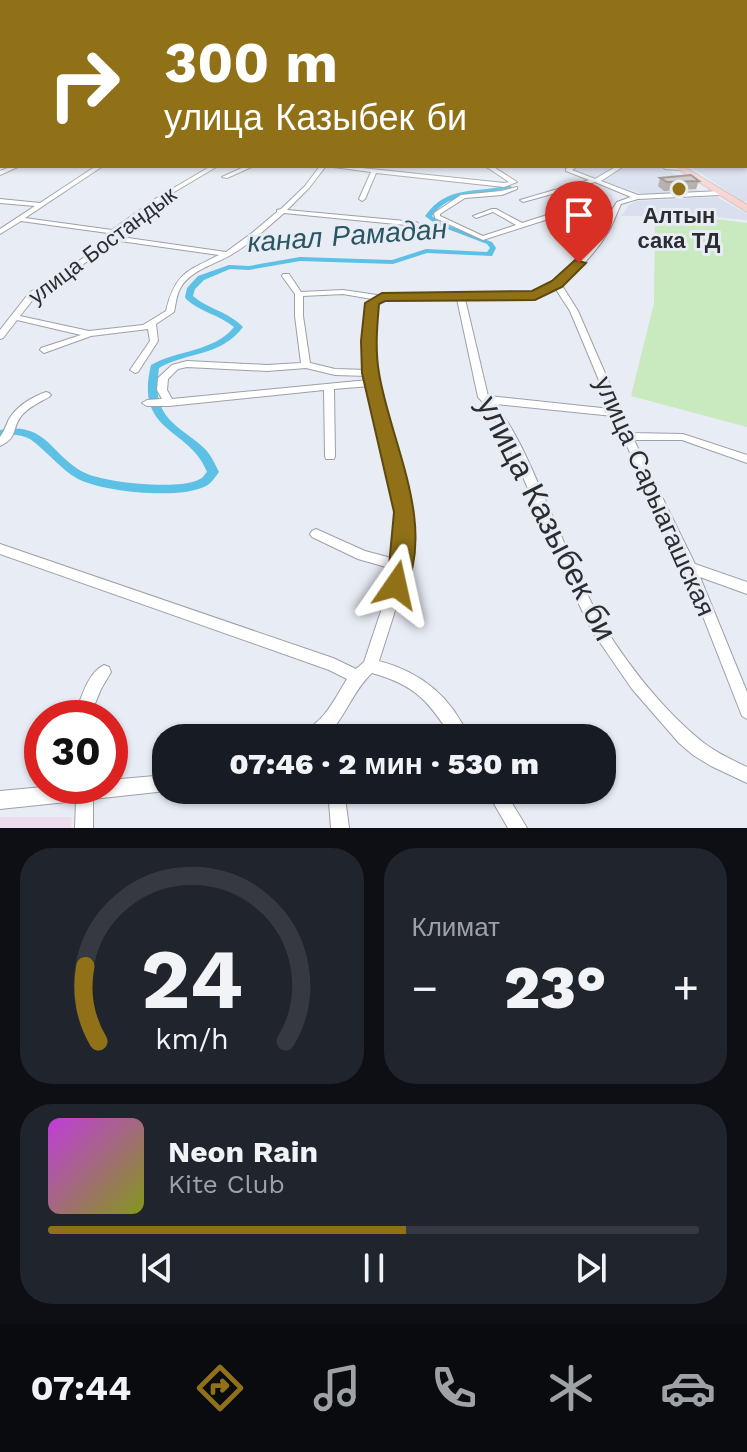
<!DOCTYPE html>
<html lang="ru">
<meta charset="utf-8">
<style>
body{margin:0;font-family:"Work Sans",sans-serif;background:#20242c;color:#f1f3f6;height:100vh;display:flex;flex-direction:column;font-size:30px;white-space:nowrap}
*{box-sizing:border-box;margin:0}
p{font-size:26px;color:#9ea1a6}
.icon{flex:none;width:44px;height:44px;fill:none;stroke:currentColor;stroke-width:2;stroke-linecap:round;stroke-linejoin:round}
.map{position:relative;height:828px;overflow:hidden}
.drawer{display:flex;flex-direction:column;gap:20px;padding:20px;background:#0d0f14;flex:1}
.drawer>*{flex:none}
.guide{position:absolute;left:0px;top:0px;width:748px;height:168px;box-shadow:0 2px 6px #0004;background:#907117;color:#fff;overflow:hidden}
.speed{position:absolute;left:24px;top:700px;display:flex;gap:16px;font-size:40px;font-weight:700;text-align:center}
.speed>*{display:grid;place-content:center;width:104px;height:104px;border-radius:50%;background:#171b24;box-shadow:0 2px 6px #0004;line-height:1}
.speed .limit{border:12px solid #d22;background:#fff;color:#111}
.pin{position:absolute;display:grid;place-items:center;width:68px;height:68px;color:#fff;margin:-82px -34px;border-radius:50% 50% 50% 0;rotate:-45deg;box-shadow:0 0 8px #0007}
.pin .icon{rotate:45deg}
.me{position:absolute;width:88px;margin:-44px;rotate:11deg;stroke-linejoin:round;filter:drop-shadow(0 0 6px #0008)}
.turn{display:flex;align-items:center;gap:28px;height:168px;padding:0 32px;font-size:36px}
.turn .icon{width:104px;height:104px;stroke-width:2.5}
.turn b{display:block;font-size:56px;line-height:68px}
.big{font-size:60px;font-weight:800;line-height:1.1}
.drawer .card{flex:1;display:flex;flex-direction:column;justify-content:center;gap:12px;min-width:0;padding:0 28px;border-radius:32px;background:#20242c}
.drawer .dial{align-items:center;gap:0}
.dial svg{height:208px;overflow:visible;fill:none;stroke:#363941;stroke-width:7;stroke-linecap:round;text-anchor:middle}
.dial text{fill:#f1f3f6;stroke:none}
.song{display:flex;align-items:center;gap:24px}
.cover{width:96px;height:96px;border-radius:12px;background:linear-gradient(135deg,hsl(290 70% 55%),hsl(70 70% 35%))}
.played{height:8px;border-radius:4px;background:linear-gradient(90deg,#907117 55%,#363941 55%)}
.keys{display:flex;justify-content:space-around;direction:ltr}
.heat{display:flex;justify-content:space-between;align-items:center;font-size:44px;direction:ltr}
.drawer .tiles{flex:1;display:grid;gap:20px;grid-template-columns:1fr 1fr}
.card:last-child{grid-column:span 2}
.trip{position:absolute;left:152px;top:724px;width:464px;height:80px;border-radius:32px;background:#171b24;box-shadow:0 2px 6px #0004;font-weight:800;line-height:80px;text-align:center}
.menu{display:flex;height:128px;justify-content:space-around;align-items:center;background:#090b0e;color:#9ea1a6}
.menu .icon{width:56px;height:56px}
.menu .selected{color:#907117}
.menu b{font-size:36px;color:#f1f3f6}
.map>svg:first-child{display:block}
</style>
<div class="map">
<svg width="747" height="828" viewBox="0 0 747 828">
<rect width="100%" height="100%" fill="#e8ecf4"/>
<path fill="#d9dfef" d="M747,148V201L743,202L690,166H746Z
M578,166H663L701,192L645,195L573,170Z
M717,197L747,214V220L658,212L655,216H621L629,205L637,201Z"/>
<path fill="#eddced" d="M0,817H72L71,828H0Z"/>
<path fill="#c9eabe" d="M658,212L747,223V427L631,396L654,303L655,216Z"/>
<g fill="none" stroke-linecap="round" stroke-linejoin="round">
<path fill="#5dc1e6" fill-rule="evenodd" d="M746,88H747V90H746Z
M746,118H747V120H746Z
M746,143H747V147H746Z
M509,185L512,187L511,188C483,196 450,190 432,216L441,223L492,242L496,248L492,256L427,253L393,264L300,261L249,270L230,269L204,280L195,289L193,296C208,309 229,312 243,327C220,357 189,351 159,368C158,378 156,390 159,400C165,425 190,433 206,450C212,457 215,464 219,472C215,477 212,483 206,486C180,500 104,492 78,479C60,469 47,451 30,439C19,434 12,434 0,436V430C46,421 50,454 83,472C104,483 177,490 198,480C203,478 204,475 207,472C190,427 134,434 151,365C177,350 214,352 234,327C220,315 200,312 186,299L185,297L187,288L198,276L229,265L249,266L300,257L392,260L426,249L487,252L490,248L487,244L437,225L425,216C448,184 475,194 509,185Z"/>
<defs>
<path id="minor" d="M746,85H747V88H746Z
M746,94H747V96H746Z
M0,122H2V125H0Z
M746,122H747V124H746Z
M746,140H747V144H746Z
M2,148V152L0,153V149Z
M12,166H20L0,175V171Z
M96,166H103L25,218L112,230L155,199L211,166H218L159,201L114,236L226,252L252,233L277,212V210L281,209L305,186L320,166H343L504,183L509,182L485,166H492L517,182L504,187L376,173L365,199L362,201L359,199L371,172L326,166L309,188L287,210L416,222L419,224L416,226L284,213C268,227 252,242 234,253C217,264 192,269 181,287C176,295 176,304 174,312L156,324L158,341L138,372L135,373L130,370L150,341L148,329L91,336L44,353L40,350L41,348L81,335L17,320L3,338L0,339V330L29,293L105,244L108,233L21,221L0,234V229L35,206L0,203V199L40,203ZM113,240L219,255C187,271 175,273 166,311L143,325L89,331L20,316L35,297L110,246Z
M246,166H254L227,178L222,177Z
M571,166H578L572,170L595,179L617,166H624L601,181L638,195L720,191L723,193L720,195L638,199L621,204C617,212 614,221 610,229C598,250 580,269 561,284L578,311L631,433L683,434L747,455V463L682,440H634L695,564L747,582V594L700,577L747,692V719L742,716L684,568L613,416L495,404C518,433 533,472 548,506C563,539 577,574 593,606C617,653 663,711 704,743C717,753 732,760 747,767V783L711,766L693,755L679,743L632,689L592,631L573,592L516,461L490,410L478,397L457,299H380L373,315L372,341L376,372L408,501L411,524L407,566L394,614L379,661C421,672 452,697 469,738H452C429,701 415,685 372,673C352,691 345,720 324,738H300L302,732C325,721 334,700 347,679L329,670L0,554V544L333,658L356,669L364,662L386,596L393,569L358,559L312,537L310,534L312,531L316,529L365,551L395,559L399,524L397,501L370,386L334,389L335,456L334,459H326L325,456L324,390L169,406H147L142,403L147,400L162,399L157,390L158,378L172,365L187,361L267,365L301,363L295,316V294L282,276L283,274H289L301,292L343,290L377,295L534,294C567,276 595,249 610,214L567,213L483,240L435,218L434,213L461,195L501,191L517,187V189L502,195L465,198L440,214V216L483,236L516,225L493,212L476,218L473,216L492,209H496L522,223L566,209L612,210L617,202L631,197L595,182L523,202L520,200L589,180L566,171V169ZM555,288L570,311L611,409L488,396L465,299L535,298ZM343,294L372,299C360,326 363,342 367,370L335,369L310,363L303,316V296ZM187,367L267,371L306,368L335,375L368,376V380L172,399L167,390L168,379L178,369Z
M667,166H680L683,168L680,170L665,169L664,168Z
M46,392L49,393L51,395L49,397C40,402 29,407 22,415C11,428 19,437 0,446V437C4,431 6,426 9,419C17,406 32,397 46,392Z
M104,665L109,667L111,672L101,689L89,718H73C81,701 86,674 104,665Z
M166,775V790H169L166,791L93,799V828H75L76,801L0,809V791L54,786H110V780Z
M328,790H344L349,828H331Z
M486,790H504L527,828H508Z"/>
<path id="primary" d="M673,166H683L747,205V212Z"/>
</defs>
<use href="#minor" stroke="#9da0a8" stroke-width="2"/>
<use href="#primary" stroke="#c8c8c9" stroke-width="2"/>
<use href="#minor" fill="#fff" fill-rule="evenodd"/>
<use href="#primary" fill="#fad3ce" fill-rule="evenodd"/>
</g>
<path fill="#afa7a3" d="M660,178L699,181L696,189L664,191L658,186Z"/>
<path fill="#cbc2be" stroke="#8e8885" stroke-width="2" d="M691,175L699,181L667,182L660,178Z"/>
<linearGradient id="sky" x2="0" y2="1"><stop stop-color="#70b9e7"/><stop offset="0.42" stop-color="#f5f6fa"/><stop offset="1" stop-color="#f5f6fa" stop-opacity="0"/></linearGradient>
<rect width="747" height="200" fill="url(#sky)"/>
<path fill="#907117" stroke="#5e490f" stroke-width="2" d="M575,260L586,263L562,287L535,300L385,301L379,304C377,327 375,350 379,373C390,441 437,524 404,592L396,595L387,592L384,585L389,566L394,512L362,373L361,341L365,303L382,293L532,291L552,281Z"/>
<circle fill="#907117" stroke="#e8ecf4" stroke-width="3" cx="679" cy="189" r="8"/>
<g text-anchor="middle" stroke-width="6" stroke-linejoin="round" paint-order="stroke">
<g font-size="22" font-weight="bold" fill="#2c2d30" stroke="#e8ecf4">
<text x="679" y="223">Алтын<tspan x="679" dy="25">сака ТД</tspan></text>
</g>
<g font-size="22" fill="#2c2d30" stroke="#e8ecf4">
<text transform="translate(102 245) rotate(-37)" y="8">улица Бостандык</text>
</g>
<g font-size="26" fill="#2c2d30" stroke="#e8ecf4">
<text transform="translate(655 496) rotate(66)" y="9">улица Сарыагашская</text>
</g>
<g font-size="28" font-style="italic" fill="#2a5565" stroke="#e8ecf4">
<text transform="translate(347 235) rotate(-4)" y="10">канал Рамадан</text>
</g>
<g font-size="32" fill="#2c2d30" stroke="#e8ecf4">
<text transform="translate(547 518) rotate(63)" y="11">улица Казыбек би</text>
</g>
</g>
</svg>
<div class="speed"><div class="limit">30</div></div>
<div class="pin" style="left:579px;top:263px;background:#d93025"><svg class="icon" aria-label="arrive" viewBox="0 0 24 24"><path d="M6 21V4h12l-3 4 3 4H6"/></svg></div>
<svg class="me" style="left:396px;top:585px" viewBox="-20 -20 40 40"><path d="M0-17L14 15 0 8-14 15z" fill="#907117" stroke="#fff" stroke-width="4"/></svg>
<div class="trip">07:46 · 2 мин · 530 m</div>
<div class="guide">
<div class="turn"><svg class="icon" aria-label="right" viewBox="0 0 24 24"><path d="M7 20v-9h11M14 6l5 5-5 5"/></svg><div><b>300 m</b>улица Казыбек би</div></div>
</div>
</div>
<section class="drawer">
<div class="tiles">
<div class="card dial"><svg viewBox="0 0 100 80">
<path d="M14 69A42 42 0 1 1 86 69"/>
<path d="M14 69A42 42 0 0 1 9 40" stroke="#907117"/>
<text x="50" y="56" font-size="32" font-weight="700">24</text>
<text x="50" y="72" font-size="11">km/h</text>
</svg></div>
<div class="card"><p>Климат</p>
<div class="heat"><a>−</a><b class="big">23°</b><a>+</a></div>
</div>
<div class="card">
<div class="song"><i class="cover"></i><div><b>Neon Rain</b><p>Kite Club</p></div></div>
<div class="played"></div>
<div class="keys"><svg class="icon" aria-label="previous" viewBox="0 0 24 24"><path d="M18 5L8 12l10 7zM5 5v14"/></svg><svg class="icon" aria-label="pause" viewBox="0 0 24 24"><path d="M8 5v14M16 5v14"/></svg><svg class="icon" aria-label="next" viewBox="0 0 24 24"><path d="M6 5l10 7-10 7zM19 5v14"/></svg></div>
</div>
</div>
</section>
<nav class="menu">
<b>07:44</b>
<svg class="icon selected" aria-label="directions" viewBox="0 0 24 24"><path d="M12 3l9 9-9 9-9-9zM9 14v-3h6M13 9l2 2-2 2"/></svg>
<svg class="icon" aria-label="music" viewBox="0 0 24 24"><path d="M9 18V5l10-2v13"/><circle cx="6" cy="18" r="3"/><circle cx="16" cy="16" r="3"/></svg>
<svg class="icon" aria-label="phone" viewBox="0 0 24 24"><path d="M5 4h4l2 5-3 2q2 4 5 5l2-3 5 2v4C11 20 4 13 5 4z"/></svg>
<svg class="icon" aria-label="climate" viewBox="0 0 24 24"><path d="M12 3v18M4 7l16 10M4 17L20 7"/></svg>
<svg class="icon" aria-label="car" viewBox="0 0 24 24"><path d="M5 17H2v-5l4-1 3-4h7l3 4 3 1v5h-3M9 17h6M6 11h13"/><circle cx="7" cy="17" r="2"/><circle cx="17" cy="17" r="2"/></svg>
</nav>
